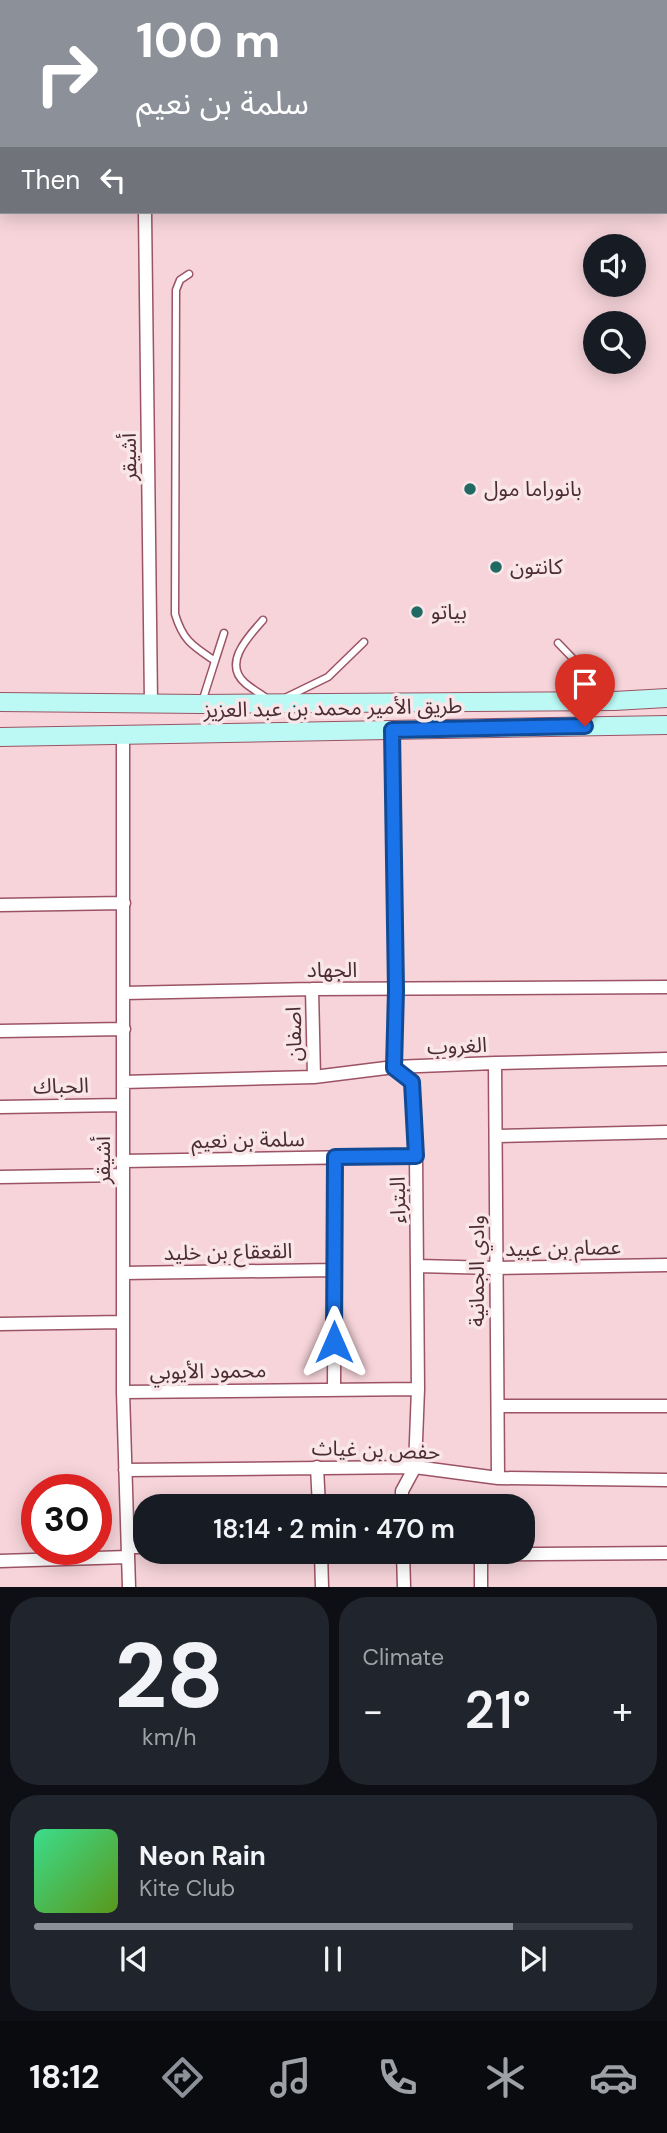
<!DOCTYPE html>
<meta charset="utf-8">
<style>
body{margin:0;font-family:"DM Sans","Noto Sans Arabic",sans-serif;background:#20242c;color:#f1f3f6;height:100vh;display:flex;flex-direction:column;font-size:26px;white-space:nowrap}
*{box-sizing:border-box;margin:0}
p{font-size:23px;color:#9ea1a6}
.icon{flex:none;width:38px;height:38px;fill:none;stroke:currentColor;stroke-width:2;stroke-linecap:round;stroke-linejoin:round}
.map{position:relative;height:1587px;overflow:hidden}
.side{display:flex;flex-direction:column;gap:10px;padding:10px;background:#0d0f14;flex:1}
.side>*{flex:none}
.banner{position:absolute;left:0px;top:0px;width:668px;height:214px;box-shadow:0 4px 18px #0003;background:#8c9099;color:#fff;overflow:hidden}
.buttons{position:absolute;left:583px;top:234px;display:grid;gap:14px}
.buttons a{display:grid;place-items:center;width:63px;height:63px;border-radius:50%;background:#171b24;box-shadow:0 4px 18px #0003;font-size:35px}
.speed{position:absolute;left:21px;top:1474px;display:flex;gap:14px;font-size:35px;font-weight:700;text-align:center}
.speed>*{display:grid;place-content:center;width:91px;height:91px;border-radius:50%;background:#171b24;box-shadow:0 4px 18px #0003;line-height:1}
.speed .limit{border:10px solid #d22;background:#fff;color:#111}
.pin{position:absolute;display:grid;place-items:center;width:60px;height:60px;color:#fff;margin:-72px -30px;border-radius:50% 50% 50% 0;rotate:-45deg;box-shadow:0 0 7px #0007}
.pin .icon{rotate:45deg}
.me{position:absolute;width:77px;margin:-38px;rotate:0deg;stroke-linejoin:round;filter:drop-shadow(0 0 5px #0008)}
.turn{display:flex;align-items:center;gap:24px;height:147px;padding:0 21px;font-size:32px}
.turn .icon{width:91px;height:91px;stroke-width:2.5}
.turn b{display:block;font-size:49px;line-height:60px}
.then{display:flex;align-items:center;height:66px;padding:0 21px;background:#0003;gap:14px;font-size:26px}
.big{font-size:52px;font-weight:600;line-height:1.1}
.side .card{flex:1;display:flex;flex-direction:column;justify-content:center;gap:10px;min-width:0;padding:0 24px;border-radius:28px;background:#20242c}
.side .dial{align-items:center;gap:0}
.dial b{font-size:91px;line-height:1}
.song{display:flex;align-items:center;gap:21px}
.cover{width:84px;height:84px;border-radius:10px;background:linear-gradient(135deg,hsl(150 70% 55%),hsl(90 70% 35%))}
.played{height:7px;border-radius:4px;background:linear-gradient(90deg,#8c9099 80%,#363941 80%)}
.keys{display:flex;justify-content:space-around;direction:ltr}
.heat{display:flex;justify-content:space-between;align-items:center;font-size:38px;direction:ltr}
.side .tiles{flex:1;display:grid;gap:10px;grid-template-columns:1fr 1fr}
.card:last-child{grid-column:span 2}
.trip{position:absolute;left:133px;top:1494px;width:402px;height:70px;border-radius:28px;background:#171b24;box-shadow:0 4px 18px #0003;font-weight:600;line-height:70px;text-align:center}
.tab-bar{display:flex;height:112px;justify-content:space-around;align-items:center;background:#090b0e;color:#9ea1a6}
.tab-bar .icon{width:49px;height:49px}
.tab-bar .on{color:#8c9099}
.tab-bar b{font-size:32px;color:#f1f3f6}
.map>svg:first-child{display:block}
</style>
<div class="map">
<svg width="667" height="1587" viewBox="0 0 667 1587">
<rect width="100%" height="100%" fill="#f6d4da"/>
<g fill="none" stroke-linecap="round" stroke-linejoin="round">
<defs>
<path id="lane" d="M189,274L180,280L176,290L175,614C183,641 193,646 215,661L202,702
M263,620C249,636 222,663 245,683C252,689 261,694 269,700
M558,643L610,697
M215,661L224,633
M287,697L328,677L364,642"/>
<path id="street" d="M142,0V2
M0,122H2
M145,212L151,703
M392,730L396,990L394,1067
M123,734V1392L129,1587
M0,905L124,903
M312,989L314,1077
M123,993L312,989L667,987
M0,1031L124,1029
M495,1063L498,1478
M394,1067L412,1082L416,1156L418,1389L415,1467L402,1491V1507
M123,1082L314,1077L394,1067L495,1063L667,1059
M0,1107L123,1105
M496,1136L667,1132
M123,1161L416,1156
M0,1177L122,1175
M418,1266L495,1268L667,1265
M123,1273L334,1270
M0,1324L123,1322
M334,1389L335,1157
M123,1392L418,1389
M498,1406H667
M317,1467L319,1507
M125,1470L415,1467L498,1478L667,1480
M128,1547H145
M321,1552L322,1587
M403,1552L404,1587
M404,1555L667,1553
M0,1561L128,1557
M481,1587V1556"/>
<path id="secondary" d="M0,702L201,704L614,701L667,698
M0,737L667,725"/>
</defs>
<use href="#lane" stroke="#9b5365" stroke-width="9"/>
<use href="#street" stroke="#9b5365" stroke-width="15"/>
<use href="#secondary" stroke="#9b5365" stroke-width="20"/>
<use href="#lane" stroke="#fff" stroke-width="6"/>
<use href="#street" stroke="#fff" stroke-width="12"/>
<use href="#secondary" stroke="#bcf9f4" stroke-width="18"/>
</g>
<g fill="none" stroke-linecap="round" stroke-linejoin="round">
<defs>
<path id="route" d="M334,1342L335,1157L416,1156L412,1082L394,1068L396,990L392,730L585,726"/>
</defs>
<use href="#route" stroke="#114b97" stroke-width="18"/>
<use href="#route" stroke="#1a73e8" stroke-width="12"/>
</g>
<g fill="#216a63" stroke="#f8e6e9" stroke-width="2.5">
<circle cx="470" cy="489" r="7"/>
<circle cx="496" cy="567" r="7"/>
<circle cx="417" cy="612" r="7"/>
</g>
<g text-anchor="middle" stroke-width="7" stroke-linejoin="round" paint-order="stroke">
<g font-size="21" fill="#4c2c33" stroke="#f8e6e9">
<text transform="translate(129 457) rotate(-91)" y="7">أشيقر</text>
<text transform="translate(333 708) rotate(-1)" y="7">طريق الأمير محمد بن عبد العزيز</text>
<text x="332" y="977">الجهاد</text>
<text transform="translate(294 1034) rotate(-91)" y="7">اصفان</text>
<text transform="translate(457 1046) rotate(-2)" y="7">الغروب</text>
<text transform="translate(61 1086) rotate(-1)" y="7">الحباك</text>
<text transform="translate(248 1140) rotate(-1)" y="7">سلمة بن نعيم</text>
<text transform="translate(103 1160) rotate(-90)" y="7">أشيقر</text>
<text transform="translate(398 1200) rotate(-91)" y="7">البتراء</text>
<text transform="translate(563 1248) rotate(-1)" y="7">عصام بن عبيد</text>
<text transform="translate(228 1252) rotate(-1)" y="7">القعقاع بن خليد</text>
<text transform="translate(477 1271) rotate(-90)" y="7">وادي الجمانية</text>
<text transform="translate(208 1371) rotate(-1)" y="7">محمود الأيوبي</text>
<text transform="translate(376 1450) rotate(2)" y="7">حفص بن غياث</text>
</g>
<g font-size="21" fill="#4c2c33" stroke="#f8e6e9" text-anchor="start">
<text x="484" y="496">بانوراما مول</text>
<text x="510" y="574">كانتون</text>
<text x="431" y="619">بياتو</text>
</g>
</g>
</svg>
<div class="buttons">
<a><svg class="icon" aria-label="sound" viewBox="0 0 24 24"><path d="M4 9h4l5-4v14l-5-4H4zM17 9q2 3 0 6"/></svg></a>
<a><svg class="icon" aria-label="search" viewBox="0 0 24 24"><circle cx="10" cy="10" r="6"/><path d="M15 15l6 6"/></svg></a>
</div>
<div class="speed"><div class="limit">30</div></div>
<div class="pin" style="left:585px;top:726px;background:#d93025"><svg class="icon" aria-label="arrive" viewBox="0 0 24 24"><path d="M6 21V4h12l-3 4 3 4H6"/></svg></div>
<svg class="me" style="left:334px;top:1342px" viewBox="-20 -20 40 40"><path d="M0-17L14 15 0 8-14 15z" fill="#1a73e8" stroke="#fff" stroke-width="4"/></svg>
<div class="trip">18:14 · 2 min · 470 m</div>
<div class="banner">
<div class="turn"><svg class="icon" aria-label="right" viewBox="0 0 24 24"><path d="M7 20v-9h11M14 6l5 5-5 5"/></svg><div><b>100 m</b>سلمة بن نعيم</div></div>
<div class="then">Then<svg class="icon" aria-label="left" viewBox="0 0 24 24"><path d="M17 20v-9H6M10 6l-5 5 5 5"/></svg></div>
</div>
</div>
<section class="side">
<div class="tiles">
<div class="card dial"><b>28</b><p>km/h</p></div>
<div class="card"><p>Climate</p>
<div class="heat"><a>−</a><b class="big">21°</b><a>+</a></div>
</div>
<div class="card">
<div class="song"><i class="cover"></i><div><b>Neon Rain</b><p>Kite Club</p></div></div>
<div class="played"></div>
<div class="keys"><svg class="icon" aria-label="previous" viewBox="0 0 24 24"><path d="M18 5L8 12l10 7zM5 5v14"/></svg><svg class="icon" aria-label="pause" viewBox="0 0 24 24"><path d="M8 5v14M16 5v14"/></svg><svg class="icon" aria-label="next" viewBox="0 0 24 24"><path d="M6 5l10 7-10 7zM19 5v14"/></svg></div>
</div>
</div>
</section>
<nav class="tab-bar">
<b>18:12</b>
<svg class="icon on" aria-label="directions" viewBox="0 0 24 24"><path d="M12 3l9 9-9 9-9-9zM9 14v-3h6M13 9l2 2-2 2"/></svg>
<svg class="icon" aria-label="music" viewBox="0 0 24 24"><path d="M9 18V5l10-2v13"/><circle cx="6" cy="18" r="3"/><circle cx="16" cy="16" r="3"/></svg>
<svg class="icon" aria-label="phone" viewBox="0 0 24 24"><path d="M5 4h4l2 5-3 2q2 4 5 5l2-3 5 2v4C11 20 4 13 5 4z"/></svg>
<svg class="icon" aria-label="climate" viewBox="0 0 24 24"><path d="M12 3v18M4 7l16 10M4 17L20 7"/></svg>
<svg class="icon" aria-label="car" viewBox="0 0 24 24"><path d="M5 17H2v-5l4-1 3-4h7l3 4 3 1v5h-3M9 17h6M6 11h13"/><circle cx="7" cy="17" r="2"/><circle cx="17" cy="17" r="2"/></svg>
</nav>
